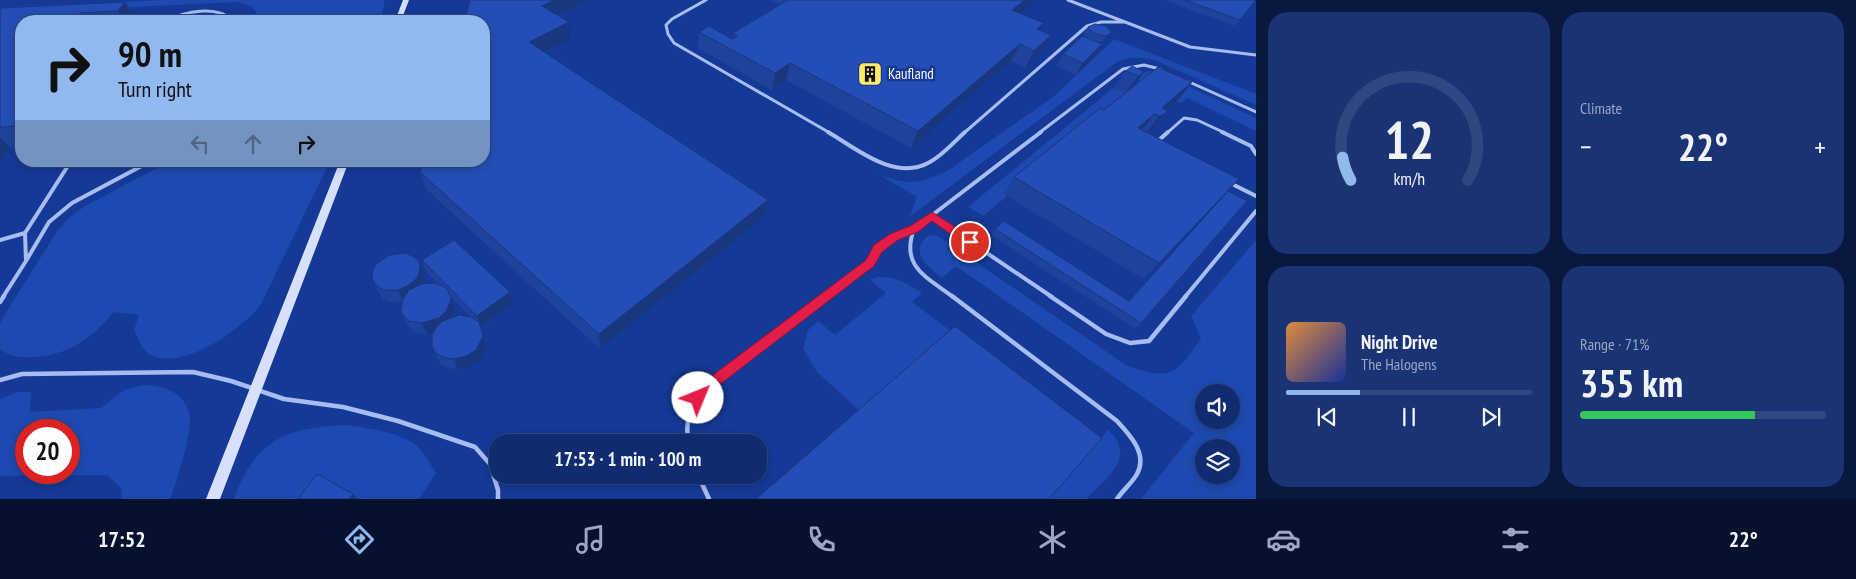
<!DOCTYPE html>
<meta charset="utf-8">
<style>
body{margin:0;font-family:"PT Sans Narrow",sans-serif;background:#193375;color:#f1f3f6;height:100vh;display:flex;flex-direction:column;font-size:19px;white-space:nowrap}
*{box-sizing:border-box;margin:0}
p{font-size:16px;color:#9ca7c3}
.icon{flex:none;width:28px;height:28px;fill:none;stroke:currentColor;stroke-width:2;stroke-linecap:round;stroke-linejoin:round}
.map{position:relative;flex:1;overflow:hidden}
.panel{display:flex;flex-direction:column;gap:12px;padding:12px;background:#09183e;width:600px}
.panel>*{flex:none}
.banner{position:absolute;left:15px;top:15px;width:475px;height:152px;border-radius:20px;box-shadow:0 2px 8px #0003,0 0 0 1px #304783;background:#90b9f0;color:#111;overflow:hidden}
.controls{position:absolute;left:1195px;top:384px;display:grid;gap:10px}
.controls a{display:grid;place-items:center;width:45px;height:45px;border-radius:50%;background:#102b70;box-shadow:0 2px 8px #0003,0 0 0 1px #304783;font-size:25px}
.speed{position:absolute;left:15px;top:419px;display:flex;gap:10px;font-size:25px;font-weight:700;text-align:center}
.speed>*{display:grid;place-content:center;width:65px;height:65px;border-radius:50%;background:#102b70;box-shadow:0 2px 8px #0003,0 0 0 1px #304783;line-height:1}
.speed .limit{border:8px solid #d22;background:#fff;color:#111}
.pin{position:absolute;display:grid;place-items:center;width:42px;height:42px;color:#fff;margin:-21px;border:2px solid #fff;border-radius:50%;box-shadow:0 1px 5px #0007}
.me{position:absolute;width:55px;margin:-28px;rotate:45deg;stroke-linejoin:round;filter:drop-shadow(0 0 4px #0008)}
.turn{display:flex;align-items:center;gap:18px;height:105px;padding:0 20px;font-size:22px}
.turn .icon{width:65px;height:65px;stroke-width:2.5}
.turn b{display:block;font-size:35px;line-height:42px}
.lanes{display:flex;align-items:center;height:48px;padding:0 20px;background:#0003;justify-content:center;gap:25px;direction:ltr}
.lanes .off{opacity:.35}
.big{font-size:38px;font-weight:700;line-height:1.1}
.panel .tile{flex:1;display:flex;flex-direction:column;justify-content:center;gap:8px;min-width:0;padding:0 18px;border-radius:20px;background:#193375}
.panel .dial{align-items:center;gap:0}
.dial svg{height:130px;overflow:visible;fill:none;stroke:#304783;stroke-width:7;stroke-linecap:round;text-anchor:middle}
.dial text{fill:#f1f3f6;stroke:none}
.song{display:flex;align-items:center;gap:15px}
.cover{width:60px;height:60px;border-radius:8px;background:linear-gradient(135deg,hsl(30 70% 55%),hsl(230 70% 35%))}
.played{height:5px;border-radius:2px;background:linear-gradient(90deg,#90b9f0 30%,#304783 30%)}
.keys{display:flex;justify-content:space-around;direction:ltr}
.heat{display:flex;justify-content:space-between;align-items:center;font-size:28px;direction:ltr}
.charge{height:8px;border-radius:4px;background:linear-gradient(90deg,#34c759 71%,#304783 0)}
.panel .tiles{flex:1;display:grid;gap:12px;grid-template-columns:repeat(2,1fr)}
.trip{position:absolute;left:489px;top:434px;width:278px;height:50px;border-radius:20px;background:#102b70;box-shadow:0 2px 8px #0003,0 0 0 1px #304783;font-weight:700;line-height:50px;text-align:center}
.tabs{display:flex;height:80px;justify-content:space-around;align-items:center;background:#06112d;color:#9ca7c3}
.tabs .icon{width:35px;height:35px}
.tabs .selected{color:#90b9f0}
.tabs b{font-size:22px;color:#f1f3f6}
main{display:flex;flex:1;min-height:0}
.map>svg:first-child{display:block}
</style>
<main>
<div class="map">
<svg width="1256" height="499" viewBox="0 0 1256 499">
<rect width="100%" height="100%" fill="#153996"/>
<path fill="#1e49b0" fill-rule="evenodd" d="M164,0H385L380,21H254L256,12L252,7L245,4L236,2L112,8L103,21H21L0,29V7Z
M1114,39L1256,94V105L1157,61C1143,57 1131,56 1117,62L909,217L917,197L878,174C907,186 923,184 950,169L1053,97Z
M1149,71L1166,76L1256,118V131L1187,98L1181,103L1148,87L1089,128L983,216L968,207L1128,76Z
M170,161H330L261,304C244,328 182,372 151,355C142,351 138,338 134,330L139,315L114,312C93,337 68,356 33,357C20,358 11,357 0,349V324L3,317L58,230L70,217L85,206Z
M929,235L938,236L1126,365C1139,370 1163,379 1176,369C1186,362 1194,348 1201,338L1191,316L1256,240V499H1141L1194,433L956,266L942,278C927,266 908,252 929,235ZM1204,392H1231V420H1204ZM1204,448H1231V475H1204Z
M877,277C896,276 907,283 922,293L912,302L951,331L860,411L817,372L803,349L808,330L818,321L835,335L886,293L870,280Z
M142,385C161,385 183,391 189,412C194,429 177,481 170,499H122L121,488L107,475L0,476V399L18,392H31L30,412L101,408L124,390ZM26,430H69V472H26Z
M347,425C366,428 390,431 408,440C420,445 429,462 436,473L419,499H234C255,440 287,427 347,425Z
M1108,430C1138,457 1106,477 1087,499H1047Z"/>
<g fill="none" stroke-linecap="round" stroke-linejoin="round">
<path stroke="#a7bdf2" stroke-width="3" d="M706,0L672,19L666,25L668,34L674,43L830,133
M1068,0L1190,47L1256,55
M164,21C185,12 216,4 234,21
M1187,81L1256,112
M964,133L1087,26L1101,22H1124
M1039,133L1123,69L1144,65L1160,69
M1167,133L1184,118L1197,120L1225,133"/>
<path stroke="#a7bdf2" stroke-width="4" d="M828,132C857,149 895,182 930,162C943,155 954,142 965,132
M1222,132L1251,146L1256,154
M1160,142L1159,140L1168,132
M1230,183L1256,196
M932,216L1052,297
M914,229C900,267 927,277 953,297
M0,240L25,233
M26,261L49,222L72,203L151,161
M3,297L26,261L25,233L71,161
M825,297L870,263L879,250L888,241L914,229L1041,132
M1185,297L1256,211"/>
<path stroke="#a7bdf2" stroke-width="4.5" d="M952,296L1117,421C1130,435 1148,454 1137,474C1132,483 1123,490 1117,499
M1050,296L1106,334L1130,343L1149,341L1186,296
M0,302L4,296
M0,380L22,374L193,372L231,381L284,399L343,407L398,421L475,447L490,464L498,490V499
M689,442C683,420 693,405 706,388L827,296
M698,475L709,499"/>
<path fill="#d6e0fc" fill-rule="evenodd" d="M403,0H409L401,21H395Z
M340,161H349L220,499H206Z"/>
</g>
<path fill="#1f439c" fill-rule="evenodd" d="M470,0H589L558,16L570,39L544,53L764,217L600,349L426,189L420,172Z
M769,0H1035L1034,3L1021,13L1040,31L1051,35L1042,52L1025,68L1011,61L911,148L786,80L772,90L698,48L699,32L732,39L733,33L780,5Z
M1164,0H1256L1235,26Z
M125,2L136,21H21V148H10L0,162V8Z
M1106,26L1108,38L1103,42L1094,41L1102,44L1095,56L1076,75L1056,66L1063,54L1089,39L1086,37L1084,33L1088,27Z
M1126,71L1144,72L1133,87L1192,82L1179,99L1166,110L1165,114L1152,131L1148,133L1239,179L1143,279L1004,194L1014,177L1125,93L1114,88Z
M995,229L1141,323L1135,329L991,235Z
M422,260L510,292L513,304L481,327L487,347L480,361L470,367L458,370L449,368L441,364L437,358L432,347L434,332L427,335L414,332L406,323L401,312L402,301L390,302L383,299L377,290L372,279L420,263L424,275V281L423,284L439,285L426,272ZM450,296L470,317L453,318L455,310Z"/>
<path fill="#19377f" d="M554,0H589L543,23L542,6Z
M1025,0H1035L1034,3L1004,26L1012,10Z
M125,2L136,21H125L118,11Z
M80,13L86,21H74Z
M569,22L570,39L531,59L529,42Z
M1044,23L1036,40L1037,29Z
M1112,32L1108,38L1103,42L1107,36Z
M1051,35L1042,52L1025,68L1034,51Z
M1020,44L1011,61L911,148L918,131Z
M1102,44L1095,56L1076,75L1083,63Z
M790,63L786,80L772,90L775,73Z
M1144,72L1132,89L1126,93L1138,76Z
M1192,82L1179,99L1159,116L1162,108Z
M1154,114L1141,131L1138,128Z
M1165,114L1152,131L1146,134L1159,116Z
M0,137L10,148L0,162Z
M768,200L764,217L600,349L599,334Z
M420,263L424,275V281L421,289L403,301L398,290Z
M510,292L513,304L480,327L477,316Z
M451,299L455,310L451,322L443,329L427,335L422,323Z
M483,336L487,347L480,361L470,367L458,370L454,359Z
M353,494L358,499H349Z"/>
<path fill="#244eb5" stroke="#19377f" d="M470,0H554L542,6L569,22L529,42L768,200L599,334L420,172L423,161H484V21H464Z
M788,0H1025L1012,10L1044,23L1037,29L1051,35L1034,51L1020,44L918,131L790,63L775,73L699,32L709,26L732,39L738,36L733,33Z
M1185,0H1256L1240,20Z
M125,2L118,11L80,13L74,21H21V126L0,127V8Z
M1095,24L1106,26L1112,32L1107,36L1096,34L1090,30L1088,27Z
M1082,36L1102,44L1083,63L1063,54Z
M1132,66L1144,72L1138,76L1126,71Z
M1158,67L1192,82L1162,108L1167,110L1165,114L1159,116L1154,114L1138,128L1239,179L1159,263L1014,177L1100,108L1104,110Z
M1228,191L1247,201L1141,323L995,229L1004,221L1129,301Z
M454,240L510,292L477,316L422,260Z
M406,253L416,258L420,263V269L417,278L409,285L398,290H384L378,287L372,279L373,270L376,264L390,255Z
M433,283L443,286L448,291L451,299L447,310L439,318L422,323L409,321L401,312L403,299L409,290L422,284Z
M460,315L471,317L479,322L483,336L476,350L466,356L454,359L445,358L436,353L432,347V335L437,326L443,321Z
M955,326L1102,438L1049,499H756Z
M317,474L353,494L349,499H298Z"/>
<path fill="#e11d48" stroke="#92132f" d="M932,212L974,239L976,242L974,245H966L932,221L918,232L898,240L882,252L874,266L710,392L703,402L698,404L693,402L691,398L701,384L866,260L874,245L890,234L910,226Z"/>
<defs>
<symbol id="building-square" viewBox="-11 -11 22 22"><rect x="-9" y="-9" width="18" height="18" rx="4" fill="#ffeb67" stroke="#153996"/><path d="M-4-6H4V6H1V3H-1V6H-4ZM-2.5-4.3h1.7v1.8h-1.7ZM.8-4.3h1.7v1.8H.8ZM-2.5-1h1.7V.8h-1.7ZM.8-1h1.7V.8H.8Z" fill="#111"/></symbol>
</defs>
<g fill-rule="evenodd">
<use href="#building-square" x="856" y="60" width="28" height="28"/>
</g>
<g text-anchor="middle" stroke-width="5" stroke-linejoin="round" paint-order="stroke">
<g font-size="15" fill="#fff" stroke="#153996" text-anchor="start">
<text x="888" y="79">Kaufland</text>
</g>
</g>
</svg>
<div class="controls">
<a><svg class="icon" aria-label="sound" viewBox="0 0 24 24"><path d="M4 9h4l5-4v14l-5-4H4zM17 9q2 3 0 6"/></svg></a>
<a><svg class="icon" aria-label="layers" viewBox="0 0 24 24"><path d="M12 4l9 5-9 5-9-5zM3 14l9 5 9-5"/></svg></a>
</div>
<div class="speed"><div class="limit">20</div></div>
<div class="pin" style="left:970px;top:242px;background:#d93025"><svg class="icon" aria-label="arrive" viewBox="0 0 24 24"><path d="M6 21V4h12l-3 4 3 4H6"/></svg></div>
<svg class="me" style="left:698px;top:398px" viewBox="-20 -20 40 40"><circle r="19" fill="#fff"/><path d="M0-13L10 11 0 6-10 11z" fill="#e11d48"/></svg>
<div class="trip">17:53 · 1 min · 100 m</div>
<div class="banner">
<div class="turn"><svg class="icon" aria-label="right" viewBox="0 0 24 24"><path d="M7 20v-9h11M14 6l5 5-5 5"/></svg><div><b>90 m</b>Turn right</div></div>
<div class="lanes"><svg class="icon off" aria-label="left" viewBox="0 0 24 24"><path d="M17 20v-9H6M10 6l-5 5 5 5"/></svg><svg class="icon off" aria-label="ahead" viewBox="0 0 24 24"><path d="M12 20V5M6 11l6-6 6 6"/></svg><svg class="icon" aria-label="right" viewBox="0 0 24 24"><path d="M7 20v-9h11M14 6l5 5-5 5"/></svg></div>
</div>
</div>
<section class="panel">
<div class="tiles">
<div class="tile dial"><svg viewBox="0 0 100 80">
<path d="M14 69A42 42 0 1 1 86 69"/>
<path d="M14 69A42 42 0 0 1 9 55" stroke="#90b9f0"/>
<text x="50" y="56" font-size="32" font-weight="700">12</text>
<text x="50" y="72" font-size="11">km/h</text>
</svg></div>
<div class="tile"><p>Climate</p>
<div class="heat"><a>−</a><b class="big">22°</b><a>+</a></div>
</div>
<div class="tile">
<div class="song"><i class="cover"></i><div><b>Night Drive</b><p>The Halogens</p></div></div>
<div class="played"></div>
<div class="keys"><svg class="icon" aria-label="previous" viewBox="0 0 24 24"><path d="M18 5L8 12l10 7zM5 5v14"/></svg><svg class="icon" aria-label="pause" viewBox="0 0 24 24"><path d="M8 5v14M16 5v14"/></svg><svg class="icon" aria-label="next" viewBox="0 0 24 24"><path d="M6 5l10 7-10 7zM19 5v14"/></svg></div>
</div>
<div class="tile"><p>Range · 71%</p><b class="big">355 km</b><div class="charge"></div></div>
</div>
</section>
</main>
<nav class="tabs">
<b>17:52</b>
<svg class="icon selected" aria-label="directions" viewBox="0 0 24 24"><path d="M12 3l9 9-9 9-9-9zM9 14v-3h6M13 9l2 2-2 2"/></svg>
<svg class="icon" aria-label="music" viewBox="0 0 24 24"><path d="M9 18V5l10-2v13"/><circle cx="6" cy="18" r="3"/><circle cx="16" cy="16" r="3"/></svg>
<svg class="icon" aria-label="phone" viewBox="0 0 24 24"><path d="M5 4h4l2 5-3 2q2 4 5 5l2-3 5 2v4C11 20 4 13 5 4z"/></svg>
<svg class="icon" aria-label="climate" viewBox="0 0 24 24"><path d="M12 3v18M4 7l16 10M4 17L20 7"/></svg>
<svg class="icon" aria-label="car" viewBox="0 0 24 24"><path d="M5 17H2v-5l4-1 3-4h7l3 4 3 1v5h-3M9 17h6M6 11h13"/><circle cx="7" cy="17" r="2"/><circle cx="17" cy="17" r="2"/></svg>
<svg class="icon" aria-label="filters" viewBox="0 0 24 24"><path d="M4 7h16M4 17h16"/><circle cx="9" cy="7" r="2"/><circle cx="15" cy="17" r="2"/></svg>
<b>22°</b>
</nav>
